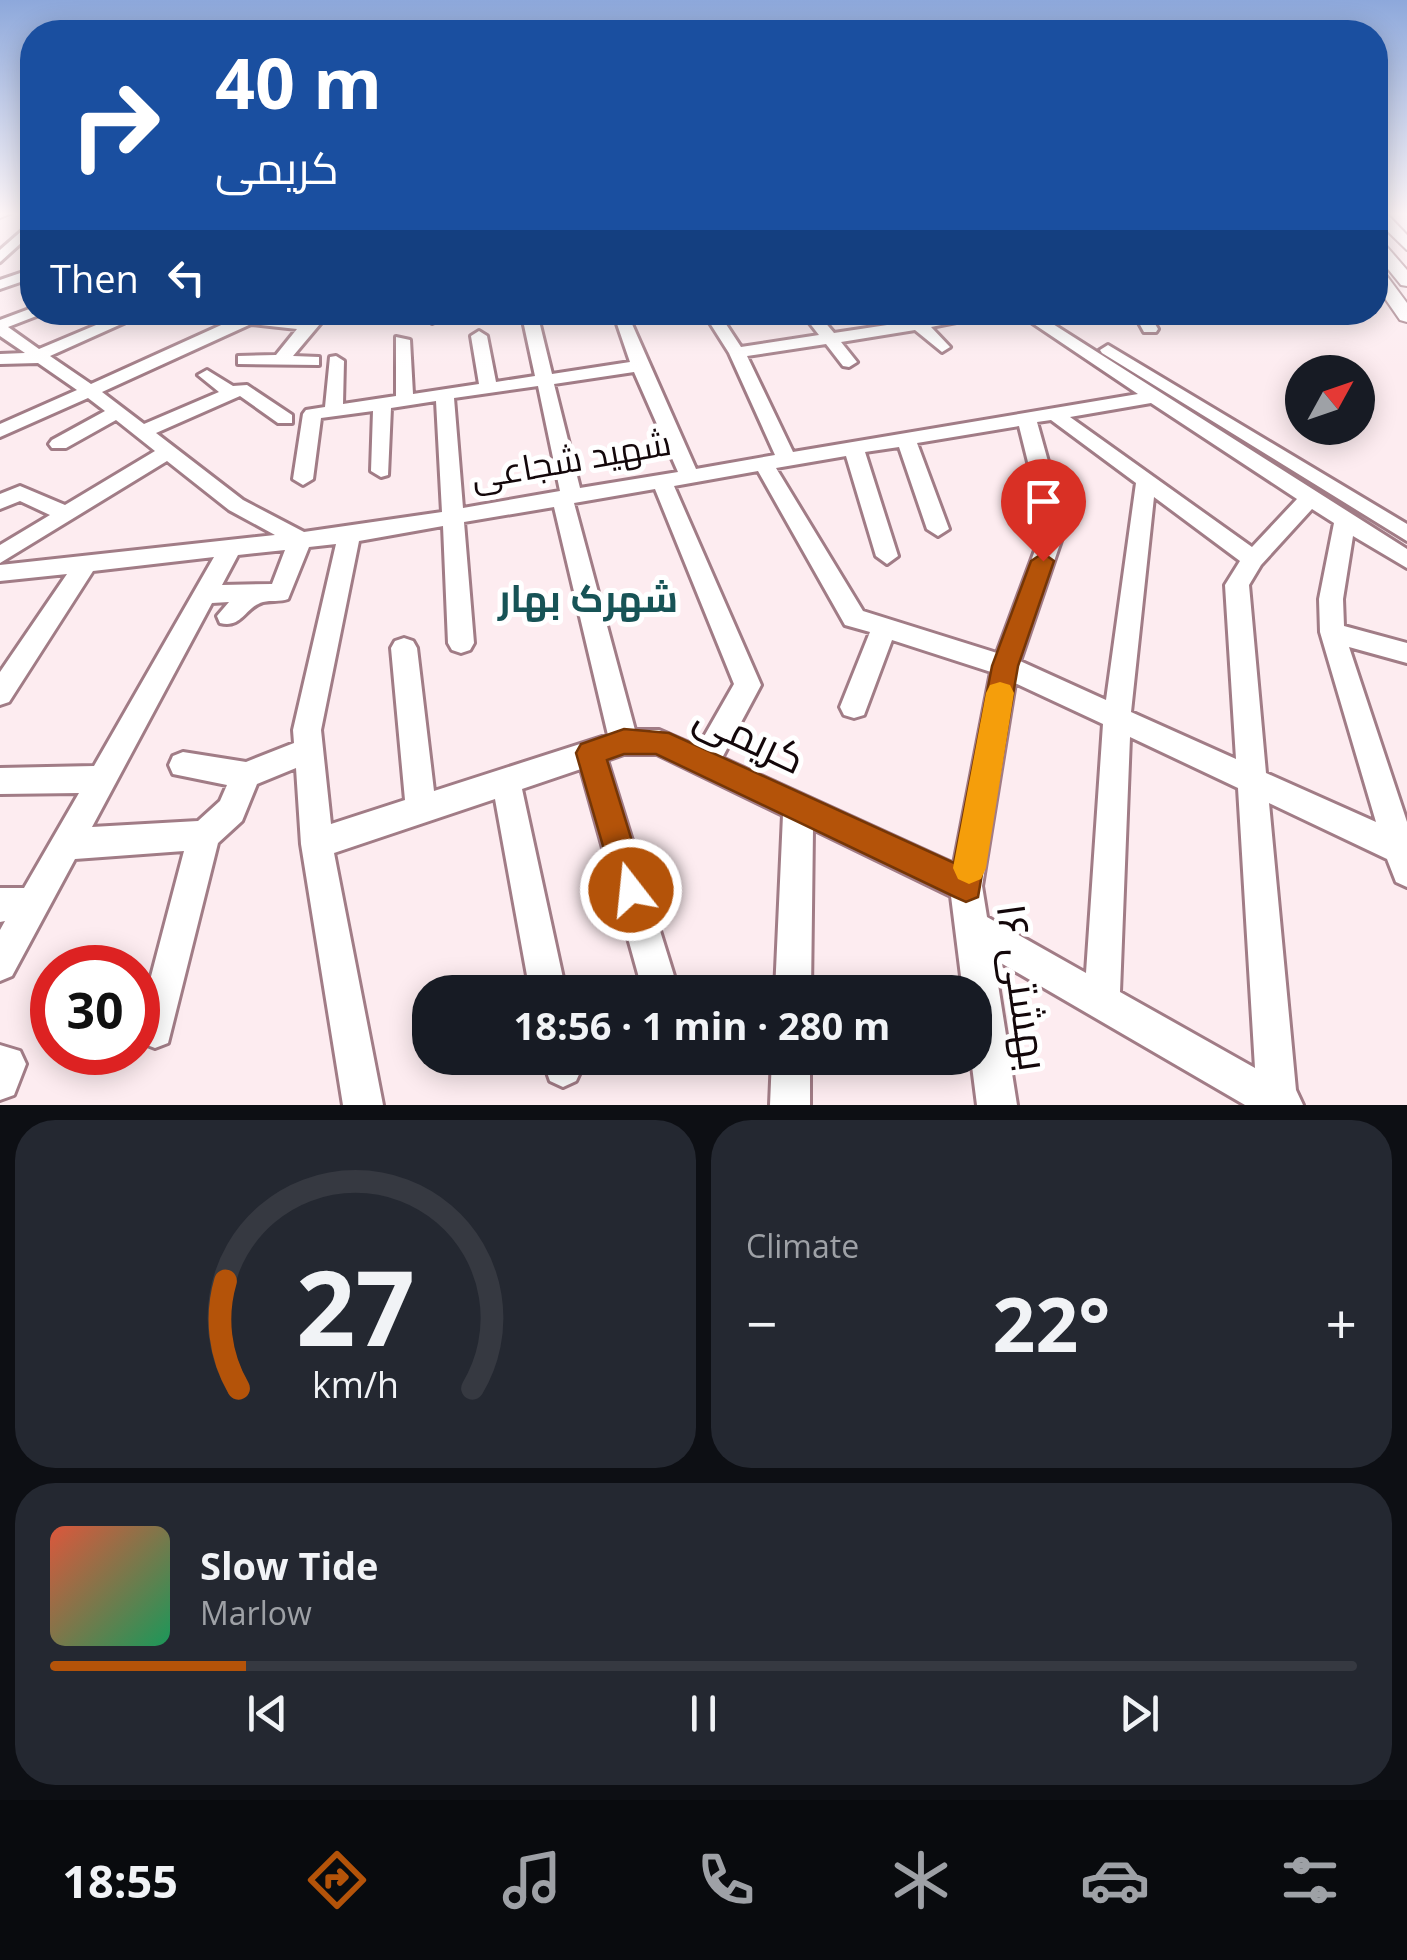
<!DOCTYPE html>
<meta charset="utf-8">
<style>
body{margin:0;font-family:"Open Sans",Cairo,sans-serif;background:#242831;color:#f1f3f6;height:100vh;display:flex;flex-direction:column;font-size:38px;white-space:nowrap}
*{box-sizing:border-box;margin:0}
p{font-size:32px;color:#9ea1a6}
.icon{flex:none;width:55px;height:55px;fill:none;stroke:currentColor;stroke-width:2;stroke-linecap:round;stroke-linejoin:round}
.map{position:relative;height:1105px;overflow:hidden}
.details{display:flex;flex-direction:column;gap:15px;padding:15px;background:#0d0f14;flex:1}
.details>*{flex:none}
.guide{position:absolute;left:20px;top:20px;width:1368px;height:305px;border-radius:40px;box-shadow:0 5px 25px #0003;background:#1a4fa0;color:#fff;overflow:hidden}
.needle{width:65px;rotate:50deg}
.buttons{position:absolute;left:1285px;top:355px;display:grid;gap:20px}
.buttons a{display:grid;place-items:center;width:90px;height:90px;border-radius:50%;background:#171b24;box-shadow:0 5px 25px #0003;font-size:50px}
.speed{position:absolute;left:30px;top:945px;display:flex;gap:20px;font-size:50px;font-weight:700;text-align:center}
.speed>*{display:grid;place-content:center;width:130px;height:130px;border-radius:50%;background:#171b24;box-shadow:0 5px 25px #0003;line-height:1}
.speed .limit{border:15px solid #d22;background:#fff;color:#111}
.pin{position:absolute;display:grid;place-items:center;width:85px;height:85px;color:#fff;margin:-102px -42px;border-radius:50% 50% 50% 0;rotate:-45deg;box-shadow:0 0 10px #0007}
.pin .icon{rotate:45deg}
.me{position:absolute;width:110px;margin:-55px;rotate:344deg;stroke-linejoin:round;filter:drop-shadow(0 0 8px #0008)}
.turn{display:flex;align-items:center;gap:35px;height:210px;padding:0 30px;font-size:45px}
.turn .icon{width:130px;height:130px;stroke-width:2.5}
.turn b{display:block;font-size:70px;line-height:85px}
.then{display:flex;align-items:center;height:95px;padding:0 30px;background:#0003;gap:20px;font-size:38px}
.big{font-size:75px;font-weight:700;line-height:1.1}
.details .widget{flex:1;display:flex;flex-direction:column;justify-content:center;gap:15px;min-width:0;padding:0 35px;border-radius:40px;background:#242831}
.details .dial{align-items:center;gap:0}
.dial svg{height:260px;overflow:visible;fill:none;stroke:#363941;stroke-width:7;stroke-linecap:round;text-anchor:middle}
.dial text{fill:#f1f3f6;stroke:none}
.song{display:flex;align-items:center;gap:30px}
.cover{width:120px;height:120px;border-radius:15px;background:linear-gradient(135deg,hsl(10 70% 55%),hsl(150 70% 35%))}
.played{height:10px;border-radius:5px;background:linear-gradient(90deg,#b45309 15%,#363941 15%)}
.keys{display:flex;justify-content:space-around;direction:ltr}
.heat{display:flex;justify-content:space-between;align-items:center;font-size:55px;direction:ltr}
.details .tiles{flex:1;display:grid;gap:15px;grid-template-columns:1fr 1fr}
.widget:last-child{grid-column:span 2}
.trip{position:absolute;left:412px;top:975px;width:580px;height:100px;border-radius:40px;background:#171b24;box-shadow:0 5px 25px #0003;font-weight:700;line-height:100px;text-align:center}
.dock{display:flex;height:160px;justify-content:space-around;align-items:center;background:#090b0e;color:#9ea1a6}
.dock .icon{width:70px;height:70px}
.dock .selected{color:#b45309}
.dock b{font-size:45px;color:#f1f3f6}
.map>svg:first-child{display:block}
</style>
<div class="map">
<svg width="1407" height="1105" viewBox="0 0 1407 1105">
<rect width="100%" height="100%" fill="#fdecf0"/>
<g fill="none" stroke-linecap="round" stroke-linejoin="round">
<defs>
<path id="minor" d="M32,222V233L0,262V250Z
M32,269V278L0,289V280Z
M32,308V312H41L39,315L8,327L39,349L127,312H148L50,356L91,384L250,312H271L267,316L305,320L313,312H330L293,356L319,357V365L238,364V356L276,355L297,329L251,324L102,392L144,424L219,392L198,375L207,370L233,386L247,385L292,415V423H278L240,396L156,433L243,500L304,532L442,512L436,401L391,408L388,475L381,477L371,471L373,411L321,418L313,479L303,485L293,479L303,414L306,410L325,407L330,357L336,356L344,361L343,404L396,396V337L410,340L413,394L479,384L471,336L479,331L487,336L496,382L535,376L524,325L525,312H541L540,325L552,374L630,362L615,318L628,315L696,469L775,455L729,353L703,312H718L741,347L819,335L805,317L813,312L818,314L834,333L907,322L904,318L912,313C932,322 981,312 1007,312L931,327L950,347L942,352L915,330L841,342L857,362L849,367L843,366L826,344L747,356L793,452L1138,394L1016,312H1034L1407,549V568L1353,536L1343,599L1344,626L1407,643V663L1349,647L1407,822V887L1396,882L1387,859L1269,803L1296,1090L1303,1105H1245L994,959L1017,1105H977L971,1058H975V992H963L951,896L813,829L811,992H775L783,815L657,754H624L607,760L679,992H643L581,769L522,789L566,992H530L495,799L334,853L383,1105H343L301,844L296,768L257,784L242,821L218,843L168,1043L155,1048L142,1043L138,1026L184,851L75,859L12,976L0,981V930L5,921L0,922V888H24L79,793L0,794V768L94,766L214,557L93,571L9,702L0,705V672L67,574L0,581V565L275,535L229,510L167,461L0,563V545L50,515L20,501L0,509V494L20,486L65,505L155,451L116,420L66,448H52L49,444L52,440L105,411L88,398L0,437V424L77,390L38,363L0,364V354L25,353L0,336V320ZM634,372L678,472L580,488L554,384ZM538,386L560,491L463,508L454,398ZM1151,403L1297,499L1252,547L1070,417ZM1051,420L1136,483L1106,700L1020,661L1066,526L1037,422ZM1019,426L1044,526L997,653L863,611L776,468L846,456L876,556L887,564L898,556L865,452L899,447L927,529L938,536L949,529L917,443ZM758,471L845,625L870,632L840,707L844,715L854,718L864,715L892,640L991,672L954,864L722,758L761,685L674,486ZM655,489L734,684L698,747L659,730H635L574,503ZM1154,497L1240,561L1225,585L1236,759L1131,712ZM554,507L608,735L434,791L417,648L413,641L404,638L395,641L391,648L405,800L331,824L321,730L359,541L443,526L448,643L452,650L461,653L470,650L474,643L464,522ZM1312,509L1334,523L1319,599L1320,632L1376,822L1266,773L1249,585L1261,565ZM336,544L293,730L294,743L246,762L183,752L173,756L169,765L173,774L227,785L220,801L198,821L92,827L212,603L229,602L217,616L220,623C242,629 245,607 263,602C271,600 280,602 288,599L309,547ZM285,550L272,584L222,585L238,555ZM1015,683L1103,724L1086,973L987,917L982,886ZM1130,737L1238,788L1255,1068L1120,992Z
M379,312H441L437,321L432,323L425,317L386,319Z
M1133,312H1148L1158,329L1156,332H1144Z
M1108,345L1407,524V541L1102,353L1100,350Z
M0,1045L20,1051L26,1064L14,1095L0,1100Z
M542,1058H580L582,1068L576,1081L563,1087L550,1081Z
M772,1058H810V1105H770Z"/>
<path id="major" d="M0,213H12L0,218Z
M1375,213H1386L1407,235V250L1375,219Z
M1375,238L1381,240L1407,270V286L1401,285L1375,253Z
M1375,267L1381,268L1407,303V322L1400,320L1375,284Z"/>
</defs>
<use href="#minor" stroke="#a17c86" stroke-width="6"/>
<use href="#major" stroke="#a17c86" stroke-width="4"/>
<use href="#minor" fill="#fff" fill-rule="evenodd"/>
<use href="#major" fill="#fff" fill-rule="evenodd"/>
</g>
<linearGradient id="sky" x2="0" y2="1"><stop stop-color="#8da8db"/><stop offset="0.58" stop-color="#fef6f8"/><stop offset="1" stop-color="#fef6f8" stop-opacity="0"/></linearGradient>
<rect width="1407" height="368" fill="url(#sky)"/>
<path fill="#b45309" stroke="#753606" stroke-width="2.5" d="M1043,553L1054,561L1018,666L978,897L966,902L955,897L656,754H624L607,760L647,890L642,901L631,906L619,901L576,753L581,744L624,729L669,733L954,863L992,666L1031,561Z"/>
<path fill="#f59e0b" d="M1000,682L1010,685L1014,693L986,868L981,879L969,884L958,879L953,868L986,693L990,685Z"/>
<g text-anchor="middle" stroke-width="10" stroke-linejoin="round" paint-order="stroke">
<g font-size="35" fill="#13070a" stroke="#fff">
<text transform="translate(571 460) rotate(-10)" y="12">شهید شجاعی</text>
</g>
<g font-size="38" font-weight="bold" fill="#175356" stroke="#fff">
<text x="588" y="612">شهرک بهار</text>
</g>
<g font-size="42" fill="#13070a" stroke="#fff">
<text transform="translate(750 737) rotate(25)" y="15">کریمی</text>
<text transform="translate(1023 987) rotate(82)" y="15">۱۶ بهشتی</text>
</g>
</g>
</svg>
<div class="buttons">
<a><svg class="needle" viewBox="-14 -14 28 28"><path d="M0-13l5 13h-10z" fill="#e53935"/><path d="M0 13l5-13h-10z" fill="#9ea1a6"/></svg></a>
</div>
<div class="speed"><div class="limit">30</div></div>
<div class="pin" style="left:1043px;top:561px;background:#d93025"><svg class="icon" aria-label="arrive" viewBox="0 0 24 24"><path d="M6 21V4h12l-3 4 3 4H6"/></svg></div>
<svg class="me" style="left:631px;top:890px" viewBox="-20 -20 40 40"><circle r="17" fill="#b45309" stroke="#fff" stroke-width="3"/><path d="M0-11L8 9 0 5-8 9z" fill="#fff"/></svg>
<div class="trip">18:56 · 1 min · 280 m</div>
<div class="guide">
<div class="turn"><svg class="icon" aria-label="right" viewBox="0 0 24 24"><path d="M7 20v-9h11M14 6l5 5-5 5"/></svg><div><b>40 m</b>کریمی</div></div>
<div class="then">Then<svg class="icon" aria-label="left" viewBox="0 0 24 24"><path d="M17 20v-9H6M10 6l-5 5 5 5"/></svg></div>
</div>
</div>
<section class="details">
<div class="tiles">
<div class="widget dial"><svg viewBox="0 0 100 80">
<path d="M14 69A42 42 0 1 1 86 69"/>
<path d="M14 69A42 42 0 0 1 10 36" stroke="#b45309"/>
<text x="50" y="56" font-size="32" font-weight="700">27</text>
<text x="50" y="72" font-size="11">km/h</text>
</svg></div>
<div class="widget"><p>Climate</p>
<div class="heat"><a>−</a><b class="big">22°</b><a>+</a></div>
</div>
<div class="widget">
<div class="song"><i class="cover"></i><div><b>Slow Tide</b><p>Marlow</p></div></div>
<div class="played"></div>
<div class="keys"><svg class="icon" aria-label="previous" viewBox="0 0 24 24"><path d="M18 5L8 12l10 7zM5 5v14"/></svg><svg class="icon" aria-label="pause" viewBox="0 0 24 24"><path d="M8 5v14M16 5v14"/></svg><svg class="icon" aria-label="next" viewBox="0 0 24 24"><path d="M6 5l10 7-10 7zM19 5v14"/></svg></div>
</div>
</div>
</section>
<nav class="dock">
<b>18:55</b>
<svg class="icon selected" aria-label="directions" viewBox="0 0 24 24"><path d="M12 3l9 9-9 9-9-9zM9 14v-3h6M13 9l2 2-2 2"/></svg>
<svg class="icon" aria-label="music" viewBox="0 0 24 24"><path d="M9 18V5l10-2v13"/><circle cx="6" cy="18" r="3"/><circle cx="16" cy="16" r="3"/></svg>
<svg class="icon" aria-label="phone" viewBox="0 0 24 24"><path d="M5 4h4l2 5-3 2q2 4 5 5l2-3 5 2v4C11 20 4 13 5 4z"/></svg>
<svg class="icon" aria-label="climate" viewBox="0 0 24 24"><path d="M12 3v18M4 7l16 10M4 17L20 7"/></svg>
<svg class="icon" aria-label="car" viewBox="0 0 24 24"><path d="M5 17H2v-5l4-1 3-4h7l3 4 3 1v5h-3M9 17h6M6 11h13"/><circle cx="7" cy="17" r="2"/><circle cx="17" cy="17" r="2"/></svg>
<svg class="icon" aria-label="filters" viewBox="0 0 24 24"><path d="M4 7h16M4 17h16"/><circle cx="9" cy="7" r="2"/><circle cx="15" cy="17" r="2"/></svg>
</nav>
